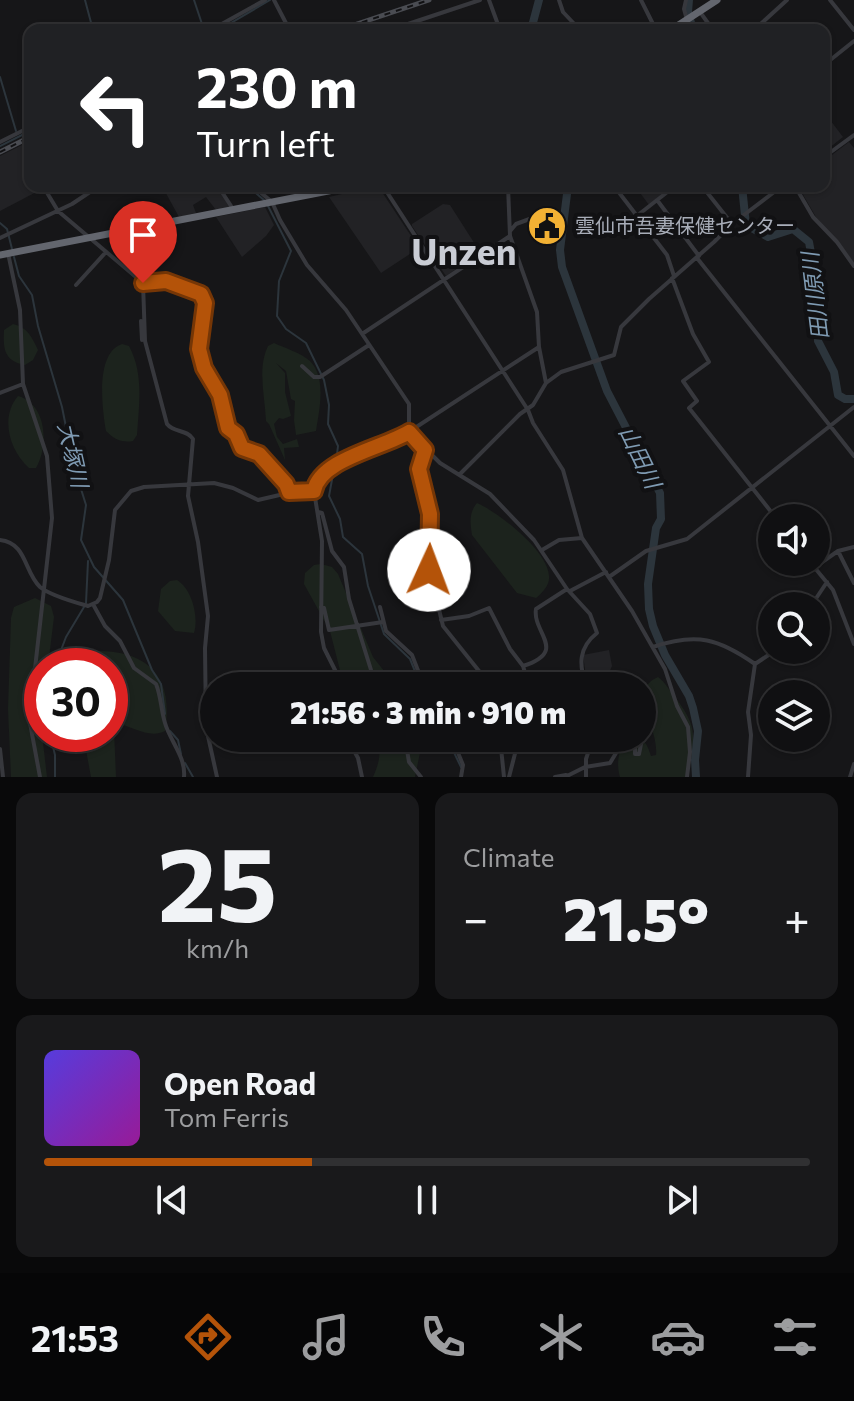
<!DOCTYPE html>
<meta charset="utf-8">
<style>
body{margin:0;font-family:Commissioner,"Noto Sans JP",sans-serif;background:#19191b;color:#f1f3f6;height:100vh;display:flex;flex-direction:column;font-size:30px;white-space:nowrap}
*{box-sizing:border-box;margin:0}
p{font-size:26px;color:#9c9d9f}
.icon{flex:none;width:44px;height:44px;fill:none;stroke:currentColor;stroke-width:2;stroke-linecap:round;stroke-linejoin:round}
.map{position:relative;height:777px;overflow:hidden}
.sheet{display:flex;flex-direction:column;gap:16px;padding:16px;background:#09090a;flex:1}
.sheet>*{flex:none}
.guide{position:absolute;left:24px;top:24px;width:806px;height:168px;border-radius:16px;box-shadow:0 2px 6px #0004,0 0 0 2px #303032;background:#202124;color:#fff;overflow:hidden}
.buttons{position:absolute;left:758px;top:504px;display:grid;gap:16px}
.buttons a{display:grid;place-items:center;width:72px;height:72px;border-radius:50%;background:#101012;box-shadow:0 2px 6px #0004,0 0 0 2px #303032;font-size:40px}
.speed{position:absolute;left:24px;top:648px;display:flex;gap:16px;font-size:40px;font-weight:700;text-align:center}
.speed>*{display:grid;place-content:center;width:104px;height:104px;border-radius:50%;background:#101012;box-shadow:0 2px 6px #0004,0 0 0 2px #303032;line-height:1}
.speed .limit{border:12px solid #d22;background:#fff;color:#111}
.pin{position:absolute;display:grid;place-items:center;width:68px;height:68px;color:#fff;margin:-82px -34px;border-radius:50% 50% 50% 0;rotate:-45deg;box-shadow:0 0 8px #0007}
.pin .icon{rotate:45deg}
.me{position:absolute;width:88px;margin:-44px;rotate:2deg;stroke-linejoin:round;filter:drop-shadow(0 0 6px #0008)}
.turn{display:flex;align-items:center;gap:28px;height:168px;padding:0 40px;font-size:36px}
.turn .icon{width:104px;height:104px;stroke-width:2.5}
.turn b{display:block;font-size:56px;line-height:68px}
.big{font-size:60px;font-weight:800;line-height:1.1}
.sheet .widget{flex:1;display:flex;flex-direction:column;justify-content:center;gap:12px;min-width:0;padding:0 28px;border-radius:16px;background:#19191b}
.sheet .dial{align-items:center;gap:0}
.dial b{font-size:104px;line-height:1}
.song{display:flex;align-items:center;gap:24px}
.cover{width:96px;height:96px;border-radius:12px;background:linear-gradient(135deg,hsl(250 70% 55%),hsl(300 70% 35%))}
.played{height:8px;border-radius:4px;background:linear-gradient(90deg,#b45309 35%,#303032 35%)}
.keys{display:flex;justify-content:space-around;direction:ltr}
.heat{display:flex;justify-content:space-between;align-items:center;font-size:44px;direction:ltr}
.sheet .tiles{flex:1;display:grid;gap:16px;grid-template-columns:1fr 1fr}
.widget:last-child{grid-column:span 2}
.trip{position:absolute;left:200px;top:672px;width:456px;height:80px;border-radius:40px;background:#101012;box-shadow:0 2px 6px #0004,0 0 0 2px #303032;font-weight:800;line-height:80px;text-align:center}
.menu{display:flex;height:128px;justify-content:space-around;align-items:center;background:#060607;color:#9c9d9f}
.menu .icon{width:56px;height:56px}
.menu .on{color:#b45309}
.menu b{font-size:36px;color:#f1f3f6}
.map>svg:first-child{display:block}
</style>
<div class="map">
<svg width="854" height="777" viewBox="0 0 854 777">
<rect width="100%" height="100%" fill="#161618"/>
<path fill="#222225" d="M824,112L843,137L824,152Z
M30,141V186H41L42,189L0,211V156Z
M849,142L854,148V263L816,217L798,186H824V161Z
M162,186H217L231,207L216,210L206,197L193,205L196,213L179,217Z
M376,186L380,189L419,248L381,273L329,197Z
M635,186H673L649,205Z
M443,204L450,205L480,252L446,276L412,226V224Z
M265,207L274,225L266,236L242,257L216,217Z
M609,650L612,666L605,682L587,683L583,655Z"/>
<path fill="#1c231d" d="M13,324C27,327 32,337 38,350L33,360L25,365C4,361 3,349 4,330Z
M274,343C285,348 301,353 310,361C327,378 319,411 316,431L296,435L294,420L295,401L291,399L286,371L276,363L285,373V392L291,416L283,419L279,418L274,424L277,437L283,444L297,439L299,447L284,448L285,460L269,424L266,421C265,396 257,369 268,346Z
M122,344L129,346C144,374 139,405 137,435L133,441C121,443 114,439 106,431C102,408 95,353 122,344Z
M18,396C47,404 49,446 36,468H29C9,450 0,417 18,396Z
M477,503C498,512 548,551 549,576C550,585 543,592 536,598L517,593L472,535C470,523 469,512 477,503Z
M321,564L332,567L338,574L373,657L396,686H344L330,631L304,584L305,573L314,565Z
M177,580C192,589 199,617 194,633L175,631L158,611L161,589L170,581Z
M35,598L51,606L54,617L48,666H42V734L47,777H11L8,709L11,618L14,607Z
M98,651C150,651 174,679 165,731C150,739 133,727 117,723L114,729L116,777H91L83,734H110V666H89L90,657Z
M658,677C665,682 669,690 675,697C700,730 694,738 688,777H620C616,764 618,747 629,738C644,738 646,741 651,756L656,755C659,725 625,692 658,677Z
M375,738H423L415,777H373C379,763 383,751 375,738Z"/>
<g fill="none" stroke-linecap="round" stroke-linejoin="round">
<path stroke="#2c353c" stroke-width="2" d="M85,0L93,30
M194,0L204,30
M219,30L270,0
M0,77L16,131
M0,146L30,131
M222,186L227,188L233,186
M248,186L265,201
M268,206L291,251L279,281L277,316L286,329L306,343L324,380L329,405L328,424L338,446L336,462
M0,223L7,229L12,249
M14,257L19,276L32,295L38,326L62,407L73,462L74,478L81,489L86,505L81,540L94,567L123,600L152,670L161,684L165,714
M334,469L329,496L340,519L343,537L362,554L368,586L384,634L410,659L421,686
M86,603L88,561
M55,666L66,637L84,607
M170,731L178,740L181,754
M50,734L55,755V777
M447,738L461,767
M185,763L193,777"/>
<path stroke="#2c353c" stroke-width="8" d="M689,0L688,12L693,30
M531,30L539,0
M568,186L560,250L562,267L607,391L660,493L661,519L656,528L648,584L649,609L653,626L665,655L689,696L693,708L698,731L695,760L696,777
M742,186L746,225L768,237L793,229L809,242L821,308L818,341L834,372L838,395L845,399H854"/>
<path stroke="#37383d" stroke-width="4" d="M274,0L288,27L303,30
M489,0L500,30
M559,0L563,12L580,30
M641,0L656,30
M686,0L684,9L687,20
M830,0L854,30
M700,12L713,30
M211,30L265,0
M390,30L480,0
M754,30L787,0
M824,65L854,41
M0,142L30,127
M824,157L854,135
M43,186L58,211L143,283L145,341L167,424C174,433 187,429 193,439L188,496L198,542L208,616L205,648L206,727L217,777
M218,186L233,209
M253,186L272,202L280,220L307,265L346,310L409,404V432L440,463L490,494L534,540L567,589L590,614L597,633C578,648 579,665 586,686
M383,186L528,410L533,423L563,470L582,538L632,611L665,669L677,706L688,727L690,752L687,777
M508,186L510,236L537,312L539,347L546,383
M614,186L667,255L674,276
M702,186L732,224
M795,186L813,217L837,242L854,266
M657,200L699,256
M638,215L675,186
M511,230L516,224L535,217
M0,238L72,204L99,186
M8,253L20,310L23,384L47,456L52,518L31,704L30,723L40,777
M697,258L854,456
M672,278L693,334L709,362L683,381L697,401L689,408L776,518
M143,283L166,281L201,294L205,303L199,349L204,368L220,395L228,428L238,436L242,448L259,454L286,484L289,492
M76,285L106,252
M141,321L142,340
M362,334L510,236
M302,366L314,377H320L369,345
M0,393L23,384
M425,450L419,469L430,514L428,564L443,626L491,686
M460,474L520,414L533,405L546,383L561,372L614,355L621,327L649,299L714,242L732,224L782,186
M318,512L322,513L332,551L344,567L349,599L376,686
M0,540C27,543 24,572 40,587C51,596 74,602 88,606L97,602L100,598L109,560L115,510L131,491L144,487L214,483L233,488L258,500L301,490L314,491
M542,550L559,540L582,538
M838,551L854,583
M810,562L833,590L854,644
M815,567L838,551L854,547
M609,577L646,551L687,539L854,407
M570,591L606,572
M94,606L105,626L120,641L134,668L156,684C161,696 161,710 165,723C170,741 186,757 184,777
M811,606L827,582
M321,607L324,608L329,630L383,622
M380,607L386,631L412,655L424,686
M441,620L469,616L489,608L510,649L523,666
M653,647C697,632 719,639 755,664
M755,664L776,650
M335,686L336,672L324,648L321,632L322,541L314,491L318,479L338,464L401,437L539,347
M529,686L523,666C569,651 532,633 536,609L567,589
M347,738L358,758L362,777
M405,738L409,762L421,777
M452,738L463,765L461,777
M500,738L504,777
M635,738V754H639L641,744
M0,749L3,777
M509,777L519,738
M555,777L566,775
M565,777L585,767L610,763L625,738
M586,777V759L593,738
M748,777L751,735L748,712L755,664
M850,777L854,764"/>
<path stroke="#63666e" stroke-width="7" d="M671,30L717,0
M0,255L354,186"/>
<defs>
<path id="rail" d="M339,30L429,0
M0,152L30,137"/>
</defs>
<use href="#rail" stroke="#4a4c52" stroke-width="5"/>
<use href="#rail" stroke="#111113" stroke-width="2" stroke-dasharray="6" stroke-linecap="butt"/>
</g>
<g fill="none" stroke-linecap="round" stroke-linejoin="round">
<defs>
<path id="route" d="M143,283L166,281L201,294L205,303L199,349L204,368L220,395L228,428L236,434L242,448L259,454L286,484L289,492L314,491C320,459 383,448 409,432L425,450L419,469L430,514L429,570"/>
</defs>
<use href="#route" stroke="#753606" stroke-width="20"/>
<use href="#route" stroke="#b45309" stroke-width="14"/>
</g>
<defs>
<symbol id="civic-disc" viewBox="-11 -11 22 22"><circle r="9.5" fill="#f2b134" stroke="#111113"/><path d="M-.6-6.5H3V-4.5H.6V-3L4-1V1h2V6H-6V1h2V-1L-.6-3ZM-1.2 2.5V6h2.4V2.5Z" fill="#111"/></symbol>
</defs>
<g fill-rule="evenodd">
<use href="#civic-disc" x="525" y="204" width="44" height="44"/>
</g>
<g text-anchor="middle" stroke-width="8" stroke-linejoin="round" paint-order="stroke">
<g font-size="20" fill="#a8adb8" stroke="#111113" text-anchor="start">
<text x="575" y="233">雲仙市吾妻保健センター</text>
</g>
<g font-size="22" font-style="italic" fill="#7f9bb3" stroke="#111113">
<text transform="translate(815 296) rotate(-97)" y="8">田川原川</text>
<text transform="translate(73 455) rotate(77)" y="8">大塚川</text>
<text transform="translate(640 457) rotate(64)" y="8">山田川</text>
</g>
<g font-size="36" font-weight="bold" fill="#c9ccd4" stroke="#111113">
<text x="464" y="265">Unzen</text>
</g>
</g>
</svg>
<div class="buttons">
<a><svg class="icon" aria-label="sound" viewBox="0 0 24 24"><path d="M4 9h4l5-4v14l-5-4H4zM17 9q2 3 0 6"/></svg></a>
<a><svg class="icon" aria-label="search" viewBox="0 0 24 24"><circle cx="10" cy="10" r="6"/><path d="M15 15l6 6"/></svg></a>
<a><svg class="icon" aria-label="layers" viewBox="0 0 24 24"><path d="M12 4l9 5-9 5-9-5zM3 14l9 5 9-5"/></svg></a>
</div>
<div class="speed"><div class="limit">30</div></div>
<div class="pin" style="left:143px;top:283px;background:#d93025"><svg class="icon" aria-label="arrive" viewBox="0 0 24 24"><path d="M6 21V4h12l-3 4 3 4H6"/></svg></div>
<svg class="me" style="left:429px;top:570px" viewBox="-20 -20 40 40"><circle r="19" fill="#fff"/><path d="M0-13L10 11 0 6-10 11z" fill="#b45309"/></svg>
<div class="trip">21:56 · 3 min · 910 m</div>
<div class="guide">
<div class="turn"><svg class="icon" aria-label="left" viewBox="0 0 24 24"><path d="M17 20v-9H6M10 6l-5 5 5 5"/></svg><div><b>230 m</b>Turn left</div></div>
</div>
</div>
<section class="sheet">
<div class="tiles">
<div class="widget dial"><b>25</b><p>km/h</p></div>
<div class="widget"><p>Climate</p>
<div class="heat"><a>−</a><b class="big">21.5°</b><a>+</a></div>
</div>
<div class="widget">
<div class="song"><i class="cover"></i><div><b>Open Road</b><p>Tom Ferris</p></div></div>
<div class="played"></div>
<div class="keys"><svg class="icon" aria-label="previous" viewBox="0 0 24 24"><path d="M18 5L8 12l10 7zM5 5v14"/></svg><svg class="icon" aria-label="pause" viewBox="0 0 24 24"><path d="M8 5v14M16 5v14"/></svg><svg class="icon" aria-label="next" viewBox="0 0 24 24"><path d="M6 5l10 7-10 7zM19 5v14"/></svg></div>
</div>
</div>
</section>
<nav class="menu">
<b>21:53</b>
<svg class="icon on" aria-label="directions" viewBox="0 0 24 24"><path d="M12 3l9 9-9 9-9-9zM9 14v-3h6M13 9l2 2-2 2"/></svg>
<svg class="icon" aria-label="music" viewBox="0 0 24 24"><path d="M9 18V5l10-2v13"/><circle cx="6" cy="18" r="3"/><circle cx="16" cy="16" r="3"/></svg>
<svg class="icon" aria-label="phone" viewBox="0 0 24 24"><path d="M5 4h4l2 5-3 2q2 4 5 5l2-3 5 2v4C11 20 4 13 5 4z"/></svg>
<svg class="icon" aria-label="climate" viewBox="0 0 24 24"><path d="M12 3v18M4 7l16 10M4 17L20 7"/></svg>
<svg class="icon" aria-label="car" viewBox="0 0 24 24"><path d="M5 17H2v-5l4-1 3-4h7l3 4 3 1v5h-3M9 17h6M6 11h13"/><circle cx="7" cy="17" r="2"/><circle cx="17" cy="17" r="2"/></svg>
<svg class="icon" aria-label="filters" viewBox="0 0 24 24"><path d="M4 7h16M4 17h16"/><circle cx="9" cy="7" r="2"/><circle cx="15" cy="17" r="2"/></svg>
</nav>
